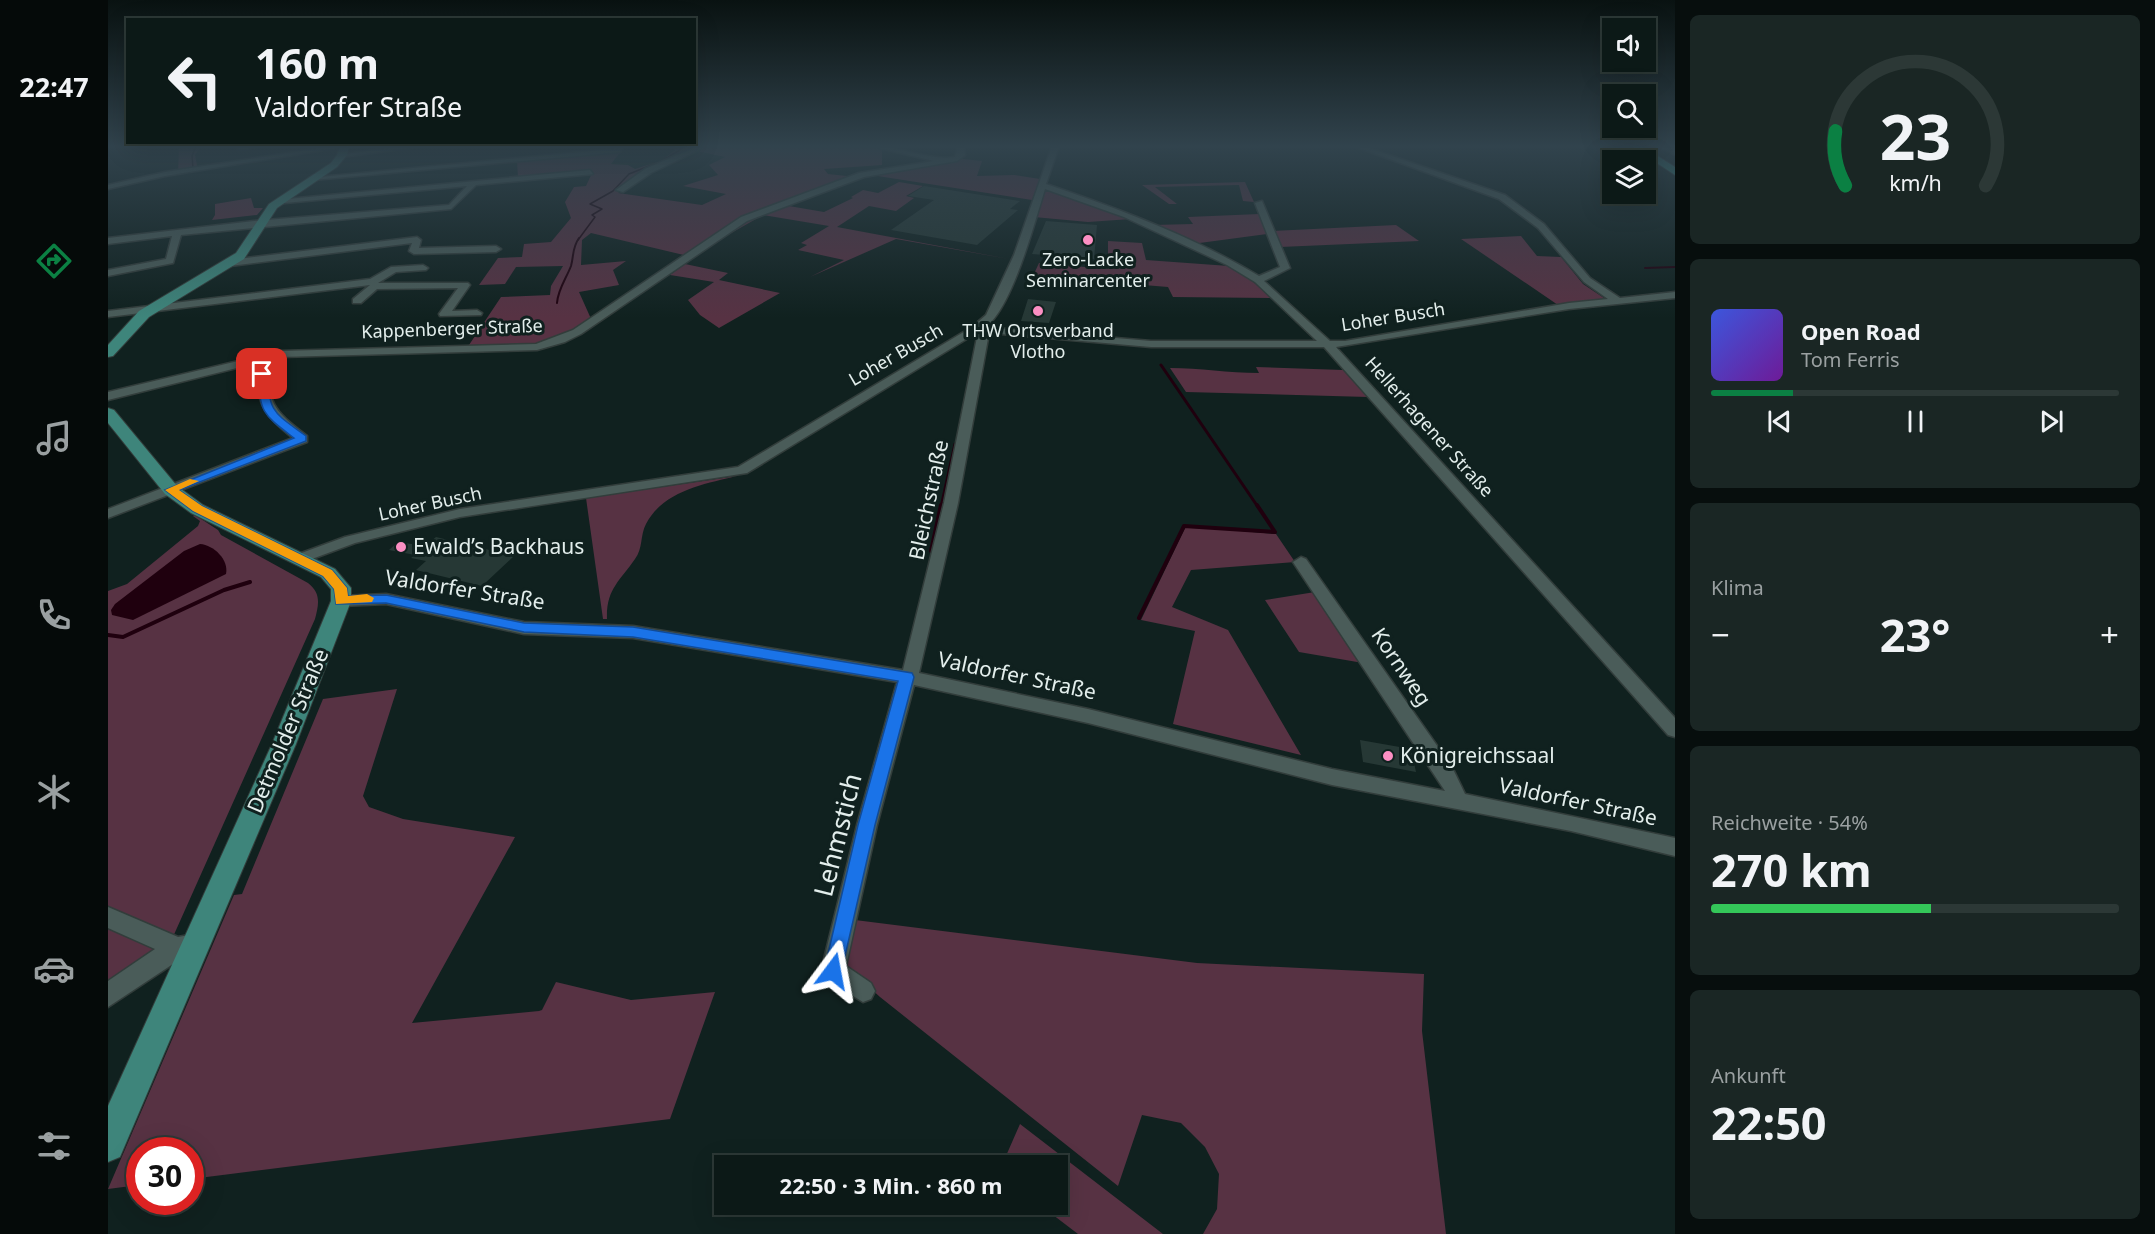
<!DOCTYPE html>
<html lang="de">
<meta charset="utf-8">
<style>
body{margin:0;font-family:"Noto Sans",sans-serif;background:#1a2624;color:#f1f3f6;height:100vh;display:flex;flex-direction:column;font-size:22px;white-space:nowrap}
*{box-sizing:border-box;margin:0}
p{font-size:20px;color:#9aa0a1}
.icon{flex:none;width:33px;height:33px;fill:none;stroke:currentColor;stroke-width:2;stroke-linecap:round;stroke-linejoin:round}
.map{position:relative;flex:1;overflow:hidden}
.sheet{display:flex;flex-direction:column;gap:15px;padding:15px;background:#070e0d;width:480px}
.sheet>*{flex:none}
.guide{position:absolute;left:18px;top:18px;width:570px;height:126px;border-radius:0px;box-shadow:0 6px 24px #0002,0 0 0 2px #2c3836;background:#0c1917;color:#f1f3f6;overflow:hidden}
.controls{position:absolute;left:1494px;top:18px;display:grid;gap:12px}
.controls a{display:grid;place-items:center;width:54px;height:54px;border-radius:0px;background:#0c1917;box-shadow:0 6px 24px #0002,0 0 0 2px #2c3836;font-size:30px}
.speed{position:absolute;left:18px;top:1137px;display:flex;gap:12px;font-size:30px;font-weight:700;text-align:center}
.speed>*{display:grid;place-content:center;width:78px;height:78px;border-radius:50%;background:#0c1917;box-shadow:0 6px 24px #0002,0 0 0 2px #2c3836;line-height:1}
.speed .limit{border:9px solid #d22;background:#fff;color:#111}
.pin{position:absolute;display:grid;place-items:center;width:51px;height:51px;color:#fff;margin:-26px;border-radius:12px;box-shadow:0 3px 9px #0006}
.me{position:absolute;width:66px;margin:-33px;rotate:13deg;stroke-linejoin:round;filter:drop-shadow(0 0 4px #0008)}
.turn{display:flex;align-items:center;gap:21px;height:126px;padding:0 30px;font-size:27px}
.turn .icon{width:78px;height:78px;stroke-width:2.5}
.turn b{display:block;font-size:42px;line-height:51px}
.big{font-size:45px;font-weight:700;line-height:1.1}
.sheet .tile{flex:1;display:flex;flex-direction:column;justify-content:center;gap:9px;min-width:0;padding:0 21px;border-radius:9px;background:#1a2624}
.sheet .dial{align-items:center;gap:0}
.dial svg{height:156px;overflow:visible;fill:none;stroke:#2c3836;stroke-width:7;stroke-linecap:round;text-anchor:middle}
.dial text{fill:#f1f3f6;stroke:none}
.song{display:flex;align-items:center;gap:18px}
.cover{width:72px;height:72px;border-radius:9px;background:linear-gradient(135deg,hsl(230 70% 55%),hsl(280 70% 35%))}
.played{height:6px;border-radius:3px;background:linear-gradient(90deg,#0b8043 20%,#2c3836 20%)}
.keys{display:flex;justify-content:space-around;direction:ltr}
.heat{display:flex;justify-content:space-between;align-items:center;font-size:33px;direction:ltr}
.charge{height:9px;border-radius:4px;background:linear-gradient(90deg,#34c759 54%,#2c3836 0)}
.trip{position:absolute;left:606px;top:1155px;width:354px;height:60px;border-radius:0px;background:#0c1917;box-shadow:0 6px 24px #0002,0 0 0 2px #2c3836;font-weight:700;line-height:60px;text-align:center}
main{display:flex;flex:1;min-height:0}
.tab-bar{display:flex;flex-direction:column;width:108px;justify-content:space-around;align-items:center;background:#050a09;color:#9aa0a1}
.tab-bar .icon{width:42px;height:42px}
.tab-bar .selected{color:#0b8043}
.tab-bar b{font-size:27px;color:#f1f3f6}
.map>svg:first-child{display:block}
</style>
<main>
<nav class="tab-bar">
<b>22:47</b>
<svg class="icon selected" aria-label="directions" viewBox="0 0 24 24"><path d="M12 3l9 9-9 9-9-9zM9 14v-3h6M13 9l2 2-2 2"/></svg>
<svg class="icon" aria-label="music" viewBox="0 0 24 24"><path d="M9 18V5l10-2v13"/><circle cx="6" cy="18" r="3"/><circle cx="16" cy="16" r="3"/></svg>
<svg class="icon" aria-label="phone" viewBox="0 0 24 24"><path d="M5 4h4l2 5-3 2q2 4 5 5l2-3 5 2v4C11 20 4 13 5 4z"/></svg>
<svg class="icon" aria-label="climate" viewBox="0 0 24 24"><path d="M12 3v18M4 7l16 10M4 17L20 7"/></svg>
<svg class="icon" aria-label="car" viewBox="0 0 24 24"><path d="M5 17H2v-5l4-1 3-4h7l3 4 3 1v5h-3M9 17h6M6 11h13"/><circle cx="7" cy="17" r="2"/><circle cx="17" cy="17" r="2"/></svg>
<svg class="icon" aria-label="filters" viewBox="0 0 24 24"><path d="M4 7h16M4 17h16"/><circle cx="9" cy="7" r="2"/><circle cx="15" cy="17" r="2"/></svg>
</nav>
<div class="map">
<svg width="1567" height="1234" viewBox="0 0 1567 1234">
<rect width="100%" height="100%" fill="#10211f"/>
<path fill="#573243" d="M71,146H94L87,155L90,170L70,173Z
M551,146L783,147L774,150V165L716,169L720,174L748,177L675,205L716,212L745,198L743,197L755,190L770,193L791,182L815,186L798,196L806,198L788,211L761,206L729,227L901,259L788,239L702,277L736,260L690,250L699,245L693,243L721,226L655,215L618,236L613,235L580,256L483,233L474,240L473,265L518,261L505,270L511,285L471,292L484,321L452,340L427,345L359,348L393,297L442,295L443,286L455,266L408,267L397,284L371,285L390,258L414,257L416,244L443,242L463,218L457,202L466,187L478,186L485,171L410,178L409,160L514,150L503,164L520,165L527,169L546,163L560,162L510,193L594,205L618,194L575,186L610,175L601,165L617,157L584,150L568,158H557L567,150Z
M855,159L874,161L869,176L906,175L932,179L924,200L763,175Z
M1137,182L1146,202L1135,201L1131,185L1047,187L1069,204H1061L1034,185Z
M937,188L1023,219L980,222L926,217Z
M143,198L146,208H155L149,215L104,220L107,215V204Z
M1151,214L1159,234L1084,244L1044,225L1085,224L1080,217Z
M1288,225L1311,241L1172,247L1164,231Z
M1413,236L1429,256L1453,257L1475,284L1499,300L1450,305L1353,239Z
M1000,241L1034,243L1038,260L1121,266L1141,278L1163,298L1065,297L1060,287L925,276L931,263L1000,269Z
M577,264L620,273L611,280L672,293L611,328L592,315L580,300L606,282L562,275Z
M1148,367L1235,370L1260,397L1078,392L1062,368C1092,368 1120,373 1151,373Z
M629,476C596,484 555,491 538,524C532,535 535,549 527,559C512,581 498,589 499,619H495L478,498Z
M87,515L110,530L113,535L200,583C213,593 211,604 207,619L60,948L0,989V591L19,584L90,526L92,521L85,516Z
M1078,526L1168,534L1187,562L1083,570L1064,607L1120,630L1193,755L1065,724L1087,631L1033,620Z
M1207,592L1255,663L1191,652L1157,600Z
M289,689L255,796L261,807L295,819L407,837L304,1023L431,1011L434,1010L448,982L523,1000L607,992L562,1119L83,1179L82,1150H32L31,1185L0,1189L126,895L134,894L215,699Z
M747,920L1089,963L1316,974L1314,1031L1338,1234H1095L1109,1209L1111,1174L1097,1147L1073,1123L1034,1115L1010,1186L772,997L740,968L737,964Z
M912,1124L1055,1234H970L932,1205L950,1204V1166L894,1165Z"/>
<path fill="#1f000e" d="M92,544C106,545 121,560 118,574L25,620L4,615L3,610L7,604L76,551Z"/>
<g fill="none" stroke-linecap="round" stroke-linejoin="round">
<path stroke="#1f000e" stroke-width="1.5" d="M576,147L580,146
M550,163L572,150
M85,168L84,156L88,146
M470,240L487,217L484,215L494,209L482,204L505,191L521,174L546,164"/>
<path stroke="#1f000e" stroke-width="2" d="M1537,268L1567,267
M449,303C450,289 458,279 463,266C466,255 464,248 471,238"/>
<path stroke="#1f000e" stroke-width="3" d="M1053,365L1150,507
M833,507L847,444"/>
<path stroke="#1f000e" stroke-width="4" d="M823,551L833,505
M1031,618L1076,526L1167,532L1149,505
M0,635L15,637L116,590L142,582"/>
</g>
<path fill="#263835" d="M816,186L912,201L902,209L910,210L869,245L783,230L826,200L800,196Z
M938,221L989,225L986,259L924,254Z
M920,299L948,302L941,323L913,321Z
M328,537L406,556L374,586L308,570L318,561L303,558L307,555L281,550L290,542L317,546Z
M1252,740L1303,749L1308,772L1255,762Z"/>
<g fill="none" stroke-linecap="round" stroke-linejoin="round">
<defs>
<path id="minor" d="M126,146H153L131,150Z
M225,146H240L57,176L0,189V185L57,172Z
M297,146H316L234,157L230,155Z
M590,146H599L543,173L515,192L508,190L537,169Z
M763,146C791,146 822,161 847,157L850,146H856L857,155L849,161L756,177L639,221L473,334L457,342L429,350L172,357L161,360C160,405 164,409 199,436V442L0,518V509L185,438C154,413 148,403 149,363L0,400V392L172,351L428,344L465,330L633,217L751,173L826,161Z
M944,146H951L938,184C1011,209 1084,236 1151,276L1172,267L1147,203L1154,201L1182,268L1156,281L1222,341H1237L1461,303L1500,299L1476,282L1430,228L1391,199L1246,146H1255L1397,195L1436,224L1482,278L1512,298L1567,292V298L1461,309L1228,347L1567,718V737L1560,735L1216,347H1043L881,333L850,503L811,673L980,709L1224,769L1337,791L1185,562L1193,557L1198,559L1344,767L1357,794L1567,838V856L1463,831L1224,785L980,723L806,685L769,825L738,966L763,983L767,991L763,999L755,1002L717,979L713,971L749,825L789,682L525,638L416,634L278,604L233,606L225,601L233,596L278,594L416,622L525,626L795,670L836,503L870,332L639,473L352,517L247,543L193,563L185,558L188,555L237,537L352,509L630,467L864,327L878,315L906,255ZM937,189L1016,217L1119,265L1147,282L1209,341H1043L878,327C905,305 926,224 937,189Z
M1550,146H1559L1567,150V155Z
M515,148L512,152L205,180L201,178Z
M482,170L485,174L368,185L343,209L73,235L65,263L0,276V270L58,259L64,236L0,244V238L146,221L341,205L359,186L166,204L169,200Z
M309,237L313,240L311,248L388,246L393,249L388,252L306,254L301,251L304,243L122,266L117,263L122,260Z
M315,265L320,268L318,270L288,272L270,283H360L362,285L344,311L369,310L374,313L373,315L332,316L331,314L350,288L269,289L253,303H245V299L262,285L0,317V311L262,279L283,267Z
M0,907L70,937L87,934L95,938L99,945L95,952L74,958L0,1007V981L47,949L0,928Z"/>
<path id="major" d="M232,146H241L239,155L229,167L169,208L136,259L41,317L5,356L0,357V345L31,311L128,253L161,204L223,163L229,155Z
M0,408L6,410L69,486L95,505L227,569L243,588V601L188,744L12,1157L0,1162V1106L164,744L223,601V589L213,577L83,513L57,494L0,423Z"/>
<path id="highway" d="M1523,146H1534L1567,167V175Z"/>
</defs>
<use href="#minor" stroke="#323d3b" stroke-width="3"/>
<use href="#major" stroke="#323d3b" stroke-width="2"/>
<use href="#highway" stroke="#323d3b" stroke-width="2"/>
<use href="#minor" fill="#4a5c59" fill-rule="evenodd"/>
<use href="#major" fill="#3e857b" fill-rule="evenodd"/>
<use href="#highway" fill="#36a092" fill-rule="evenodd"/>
</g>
<linearGradient id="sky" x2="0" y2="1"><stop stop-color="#091211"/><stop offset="0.46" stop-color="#31434d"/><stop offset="1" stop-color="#31434d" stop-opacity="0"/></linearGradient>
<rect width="1567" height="318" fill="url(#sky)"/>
<path fill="#1a73e8" stroke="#114b97" stroke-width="1.5" d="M154,371L159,374C161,414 167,413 198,436V441L71,490L94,506L224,570L239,588L240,596L278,595L416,623L525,627L804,673L806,677L767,825L732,978L725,981L719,978L716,971L750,825L790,681L525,637L416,632L278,603L228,604L226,589L215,576L85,511L57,490L186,438C156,415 151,413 150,374Z"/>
<path fill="#f59e0b" d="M82,479L91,481L71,490L94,506L224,570L239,588L240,596L259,594L266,598L264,602L228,604L226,589L215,576L85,511L57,490Z"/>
<g fill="#fc8fc3" stroke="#10211f" stroke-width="2">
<circle cx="980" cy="240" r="6"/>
<circle cx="930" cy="311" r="6"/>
<circle cx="293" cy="547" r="6"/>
<circle cx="1280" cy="756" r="6"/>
</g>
<g text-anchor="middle" stroke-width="6" stroke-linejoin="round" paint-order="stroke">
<g font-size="18" fill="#e3eeec" stroke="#10211f">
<text x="980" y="266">Zero-Lacke<tspan x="980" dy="21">Seminarcenter</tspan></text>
<text x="930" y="337">THW Ortsverband<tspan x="930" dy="21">Vlotho</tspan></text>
</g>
<g font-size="18" fill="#e3eeec" stroke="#10211f">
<text transform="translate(1285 317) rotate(-9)" y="6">Loher Busch</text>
<text transform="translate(344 329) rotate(-2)" y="6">Kappenberger Straße</text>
<text transform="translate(788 355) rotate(-30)" y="6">Loher Busch</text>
<text transform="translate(1321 427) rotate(48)" y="6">Hellerhagener Straße</text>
<text transform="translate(322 504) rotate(-12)" y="6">Loher Busch</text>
</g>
<g font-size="21" fill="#e3eeec" stroke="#10211f">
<text transform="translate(821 500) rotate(-78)" y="7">Bleichstraße</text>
<text transform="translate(357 590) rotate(9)" y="7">Valdorfer Straße</text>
<text transform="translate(1293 667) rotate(56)" y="7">Kornweg</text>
<text transform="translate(909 676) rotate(12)" y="7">Valdorfer Straße</text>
<text transform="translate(180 731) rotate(-67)" y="7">Detmolder Straße</text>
<text transform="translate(1470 802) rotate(12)" y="7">Valdorfer Straße</text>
</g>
<g font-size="21" fill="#e3eeec" stroke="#10211f" text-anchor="start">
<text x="305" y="554">Ewald’s Backhaus</text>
<text x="1292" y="763">Königreichssaal</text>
</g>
<g font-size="26" fill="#e3eeec" stroke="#10211f">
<text transform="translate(730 835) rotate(-76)" y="9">Lehmstich</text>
</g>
</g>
</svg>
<div class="controls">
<a><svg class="icon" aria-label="sound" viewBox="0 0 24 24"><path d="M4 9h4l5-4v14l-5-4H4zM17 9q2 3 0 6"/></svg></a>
<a><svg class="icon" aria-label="search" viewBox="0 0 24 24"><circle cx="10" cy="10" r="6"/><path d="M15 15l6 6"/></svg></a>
<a><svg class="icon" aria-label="layers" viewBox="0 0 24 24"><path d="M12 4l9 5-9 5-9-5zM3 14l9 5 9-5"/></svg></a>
</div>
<div class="speed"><div class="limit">30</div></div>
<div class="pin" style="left:154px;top:374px;background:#d93025"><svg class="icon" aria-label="arrive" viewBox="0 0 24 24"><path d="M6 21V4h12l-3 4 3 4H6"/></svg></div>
<svg class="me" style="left:725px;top:971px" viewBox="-20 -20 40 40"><path d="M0-17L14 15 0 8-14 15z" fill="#1a73e8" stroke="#fff" stroke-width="4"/></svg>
<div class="trip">22:50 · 3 Min. · 860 m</div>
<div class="guide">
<div class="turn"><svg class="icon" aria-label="left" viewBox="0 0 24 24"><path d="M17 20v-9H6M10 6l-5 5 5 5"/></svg><div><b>160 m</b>Valdorfer Straße</div></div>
</div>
</div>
<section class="sheet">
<div class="tile dial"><svg viewBox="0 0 100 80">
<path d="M14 69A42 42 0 1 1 86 69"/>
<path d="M14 69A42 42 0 0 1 9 41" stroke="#0b8043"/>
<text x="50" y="56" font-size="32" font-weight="700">23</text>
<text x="50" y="72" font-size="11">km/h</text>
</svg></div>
<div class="tile">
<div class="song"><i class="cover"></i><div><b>Open Road</b><p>Tom Ferris</p></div></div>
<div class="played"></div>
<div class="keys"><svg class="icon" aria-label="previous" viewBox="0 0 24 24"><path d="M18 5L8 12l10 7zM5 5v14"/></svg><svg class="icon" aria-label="pause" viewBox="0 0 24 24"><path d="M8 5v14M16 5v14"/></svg><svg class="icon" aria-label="next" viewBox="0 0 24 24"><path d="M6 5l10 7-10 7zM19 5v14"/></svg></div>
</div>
<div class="tile"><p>Klima</p>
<div class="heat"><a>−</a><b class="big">23°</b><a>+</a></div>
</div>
<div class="tile"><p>Reichweite · 54%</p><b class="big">270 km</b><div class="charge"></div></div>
<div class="tile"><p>Ankunft</p><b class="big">22:50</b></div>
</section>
</main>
